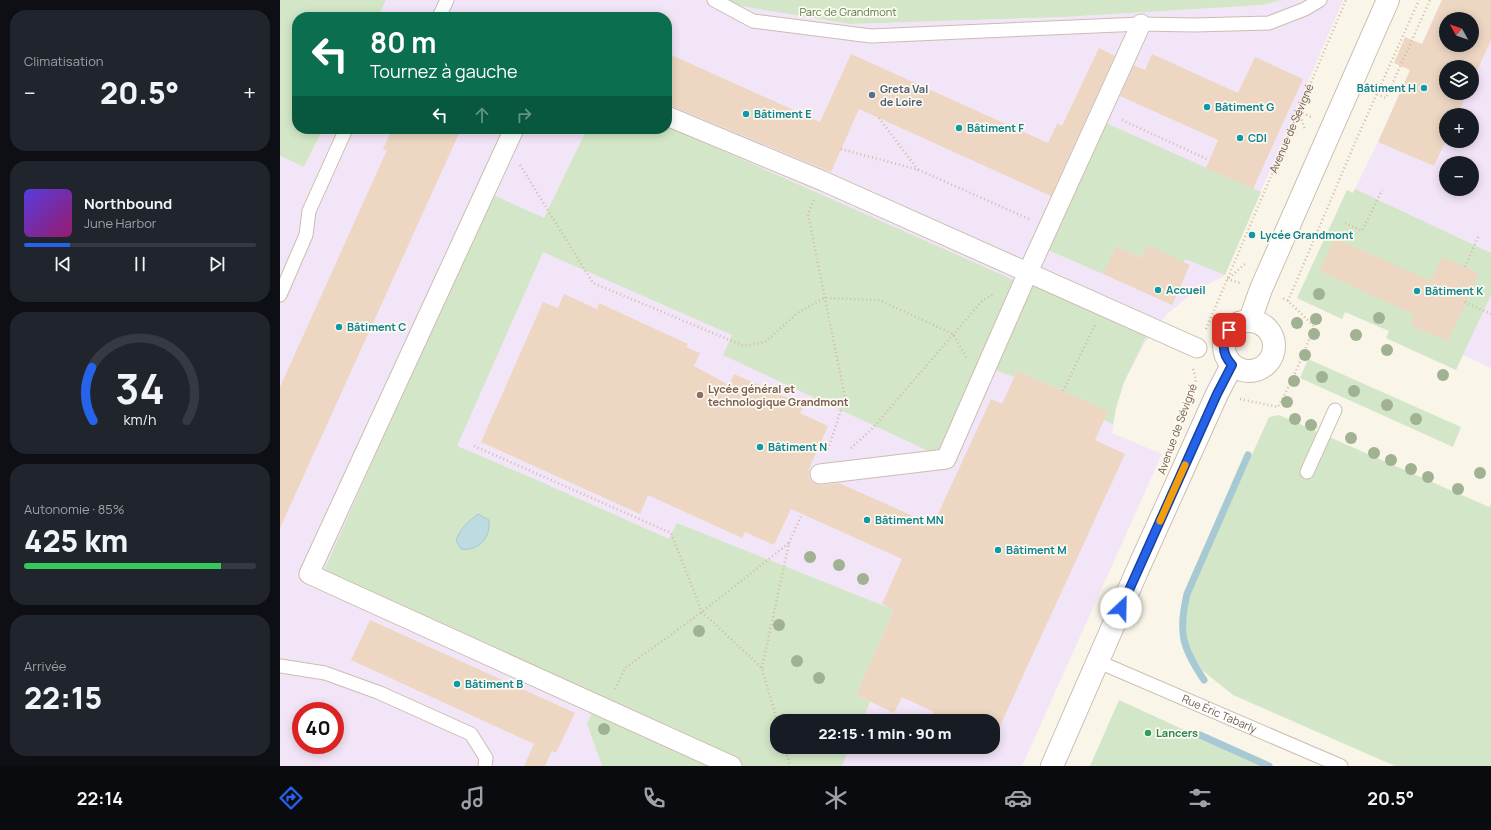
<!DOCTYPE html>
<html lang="fr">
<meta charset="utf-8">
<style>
body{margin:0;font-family:Manrope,sans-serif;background:#20242c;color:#f1f3f6;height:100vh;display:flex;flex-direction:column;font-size:15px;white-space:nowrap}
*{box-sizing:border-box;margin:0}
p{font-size:13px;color:#9ea1a6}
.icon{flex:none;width:22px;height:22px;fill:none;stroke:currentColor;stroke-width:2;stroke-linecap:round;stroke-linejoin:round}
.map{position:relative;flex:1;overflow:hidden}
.side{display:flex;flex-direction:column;gap:10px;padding:10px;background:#0d0f14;width:280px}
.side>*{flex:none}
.guide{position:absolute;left:12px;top:12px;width:380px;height:122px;border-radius:16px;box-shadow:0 2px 10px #0003;background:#0b6e4f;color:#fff;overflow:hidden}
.needle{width:26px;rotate:310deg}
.controls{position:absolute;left:1159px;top:12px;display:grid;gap:8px}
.controls a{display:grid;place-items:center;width:40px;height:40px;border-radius:50%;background:#171b24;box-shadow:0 2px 10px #0003;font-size:20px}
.speed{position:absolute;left:12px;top:702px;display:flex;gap:8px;font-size:20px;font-weight:700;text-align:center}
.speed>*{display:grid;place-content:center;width:52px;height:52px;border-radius:50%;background:#171b24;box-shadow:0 2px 10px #0003;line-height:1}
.speed .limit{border:6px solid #d22;background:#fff;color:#111}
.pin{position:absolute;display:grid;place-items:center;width:34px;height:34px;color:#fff;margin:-17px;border-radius:8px;box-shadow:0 2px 6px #0006}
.me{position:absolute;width:44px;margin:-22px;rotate:24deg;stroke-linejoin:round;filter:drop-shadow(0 0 3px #0008)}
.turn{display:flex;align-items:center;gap:14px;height:84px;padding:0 12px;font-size:18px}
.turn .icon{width:52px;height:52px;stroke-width:2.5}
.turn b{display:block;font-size:28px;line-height:34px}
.lanes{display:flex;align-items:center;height:38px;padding:0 12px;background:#0003;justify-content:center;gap:20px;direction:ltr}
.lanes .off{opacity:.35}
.big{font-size:30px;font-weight:800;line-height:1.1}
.side .widget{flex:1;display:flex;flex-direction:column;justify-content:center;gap:6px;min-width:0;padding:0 14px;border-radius:16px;background:#20242c}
.side .dial{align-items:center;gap:0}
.dial svg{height:104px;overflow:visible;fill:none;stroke:#363941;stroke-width:7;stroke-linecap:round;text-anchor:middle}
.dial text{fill:#f1f3f6;stroke:none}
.song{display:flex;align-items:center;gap:12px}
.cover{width:48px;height:48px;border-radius:6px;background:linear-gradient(135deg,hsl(250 70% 55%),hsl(320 70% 35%))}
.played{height:4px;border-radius:2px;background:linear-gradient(90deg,#2563eb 20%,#363941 20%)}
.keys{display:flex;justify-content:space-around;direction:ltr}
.heat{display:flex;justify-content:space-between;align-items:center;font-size:22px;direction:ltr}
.charge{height:6px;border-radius:3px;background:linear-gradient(90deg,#34c759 85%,#363941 0)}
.trip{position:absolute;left:490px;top:714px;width:230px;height:40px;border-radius:16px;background:#171b24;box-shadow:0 2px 10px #0003;font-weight:800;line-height:40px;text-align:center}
.menu{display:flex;height:64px;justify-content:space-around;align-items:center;background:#090b0e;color:#9ea1a6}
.menu .icon{width:28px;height:28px}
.menu .current{color:#2563eb}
.menu b{font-size:18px;color:#f1f3f6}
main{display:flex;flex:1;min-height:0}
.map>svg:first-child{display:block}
</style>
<main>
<section class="side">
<div class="widget"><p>Climatisation</p>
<div class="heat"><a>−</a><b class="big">20.5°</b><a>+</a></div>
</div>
<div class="widget">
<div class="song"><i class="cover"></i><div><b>Northbound</b><p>June Harbor</p></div></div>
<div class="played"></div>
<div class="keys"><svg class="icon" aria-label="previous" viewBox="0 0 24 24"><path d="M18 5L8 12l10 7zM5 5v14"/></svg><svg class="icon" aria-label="pause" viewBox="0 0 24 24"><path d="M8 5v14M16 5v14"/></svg><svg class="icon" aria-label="next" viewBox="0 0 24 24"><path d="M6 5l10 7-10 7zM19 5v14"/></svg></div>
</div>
<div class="widget dial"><svg viewBox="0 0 100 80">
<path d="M14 69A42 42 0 1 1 86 69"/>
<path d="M14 69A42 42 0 0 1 13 28" stroke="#2563eb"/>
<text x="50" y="56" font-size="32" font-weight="700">34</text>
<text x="50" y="72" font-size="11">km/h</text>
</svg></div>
<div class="widget"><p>Autonomie · 85%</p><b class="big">425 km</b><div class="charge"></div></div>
<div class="widget"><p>Arrivée</p><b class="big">22:15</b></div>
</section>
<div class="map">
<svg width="1211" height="766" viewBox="0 0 1211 766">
<rect width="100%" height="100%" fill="#faf5e9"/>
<path fill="#f2e5f7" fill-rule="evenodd" d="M106,0H448L454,4L472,8L570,24L785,17L983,5L1002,0H1063L945,275L914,292L887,314L864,344L844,382L836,408L832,433L882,454L742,766H0V156L24,167L43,129H387V17H98ZM21,711H55V745H21ZM497,721H713V747H497Z
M1162,0H1211V368L1183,355L1176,370L1106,338L1109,331L1065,312L1062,319L1017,298L1067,190L1073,193L1098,142ZM1166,19H1192V45H1166ZM1166,67H1192V93H1166ZM1166,115H1192V141H1166ZM1166,163H1192V189H1166Z"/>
<path fill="#d3e7c8" d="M0,0H106L98,17H17V129H43L24,167L0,156Z
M448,0H1002L983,5L785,17L570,24L472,8L454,4Z
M826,123L981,192L945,275L905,259L904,262L867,246L862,258L836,246L823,274L768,250Z
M387,126L736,281L657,455L443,355L452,335L263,252L177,446L259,481L389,539L397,523L614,610L576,695L590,702L582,721H497V747H570L562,766H322L307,724L318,700L43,573L211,194L264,218L307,129H387Z
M1075,189L1211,253V295L1176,370L1106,338L1109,331L1065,312L1062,319L1017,298L1067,190L1073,193Z
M750,283L868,333L844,382L836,408L833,424L824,420L828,411L737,371L734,377L713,369Z
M1028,359L1181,427L1173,447L1020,378Z
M999,415L1209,507L1211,504V766H1115L953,695L923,671L913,657L907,642L905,626L909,595L989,417Z
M839,700L983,766H810Z"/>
<path fill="#bfdbe2" stroke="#a6c9d3" d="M198,514L209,520C211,537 199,552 181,549L176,541C180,528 188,522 198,514Z"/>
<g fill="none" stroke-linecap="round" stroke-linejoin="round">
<path stroke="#a6c9d3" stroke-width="7" d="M924,680C902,647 898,633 907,594L968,455
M920,735L989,766"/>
</g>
<path fill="#edd7c3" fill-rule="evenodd" d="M1162,0H1211V40L1192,82V67H1166V93H1187L1177,115H1166V140L1154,166L1098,142L1130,70L1114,63L1125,37L1142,44ZM1166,19H1192V45H1166Z
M819,48L835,56L771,196L579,109L551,172L387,104V53L540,122L571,54L768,143L777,124L782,126Z
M872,54L958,93L975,57L1023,79L973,189L926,168L938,140L840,96L854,65L865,70Z
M112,129H181L0,528V387L107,150L103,149Z
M1055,238L1151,281L1162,257L1199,273L1168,341L1130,325L1135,315L1040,271Z
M867,245L910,265L892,305L823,274L836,246L862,258Z
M284,294L317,309L319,303L408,344L406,347L420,353L414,366L449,385L454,374L524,405L520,413L548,426L529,469V476L531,481L536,484L541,485L559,483L653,525L711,399L722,404L737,371L828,411L815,440L845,454L713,741V721H650L654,712L622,697L614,713L576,695L614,610L602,604L622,559L511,509L494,545L465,532L462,538L368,495L360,514L201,442L263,302L278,308Z
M90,620L295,713L276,753L272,751L265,766H244L254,744L71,660Z"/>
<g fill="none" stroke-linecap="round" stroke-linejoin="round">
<defs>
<g id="service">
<path d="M434,0L473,21L591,36L861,24L914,25L989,23L1025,9L1040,0"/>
<path d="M159,17L167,0"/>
<path d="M0,295L26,235L29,211L66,129"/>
<path d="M1027,472L1055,410"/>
<path id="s2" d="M819,662L1061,766"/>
<path d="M0,666L45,673L100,693L191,734L206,758L205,766"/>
</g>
<path id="pedestrian" d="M387,116L543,181L917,348
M234,129L29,574L452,766
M540,474L666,459L748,272L861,24"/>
<path id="tertiary" d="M970,320L981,289L1108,0
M944 346a25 25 0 1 1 50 0a25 25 0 1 1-50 0Z
M772,766L858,569L937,394L952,365"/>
</defs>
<use href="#service" stroke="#ccbdb0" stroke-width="15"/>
<use href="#pedestrian" stroke="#ccbdb0" stroke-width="21"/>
<use href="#tertiary" stroke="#ccbdb0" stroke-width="24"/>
<g stroke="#d2baa6" stroke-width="2.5" stroke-dasharray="1 3" stroke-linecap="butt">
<path d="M1097,94L1106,98L1150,0"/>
<path d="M1019,111L1031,117"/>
<path d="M1019,112L1025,130"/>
<path d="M599,118L638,170"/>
<path d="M842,120L929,160"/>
<path d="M561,149L639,170L749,219"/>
<path d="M240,165L313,283L464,346L485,342L519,312L544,298L599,300L673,334L687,359"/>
<path d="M534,200L528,214L565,398L547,452"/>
<path d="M1065,223L1082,231L1102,190"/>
<path d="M1185,267L1199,235"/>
<path d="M949,278L966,263"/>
<path d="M947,279L960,283"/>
<path d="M1008,301L1077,138L1139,0"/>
<path d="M1185,302L1211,314"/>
<path id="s1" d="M926,329L1066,0"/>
<path d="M913,369L916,380L914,385"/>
<path d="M783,391L815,325"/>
<path d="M960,399L998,407C1012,381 1024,354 1034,326L1008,301L1002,298"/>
<path d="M194,446L391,533L422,612L482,668L497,721"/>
<path d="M571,448L591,430L702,301L714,294"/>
<path d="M482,668L509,543L522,514"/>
<path d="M335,689L345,668L422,612L509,543"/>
<path d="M505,747L510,766"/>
</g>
<use href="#service" stroke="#fff" stroke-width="13"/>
<use href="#pedestrian" stroke="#fff" stroke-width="19"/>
<use href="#tertiary" stroke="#fff" stroke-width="22"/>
</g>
<g fill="#a0b292">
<circle cx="1039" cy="294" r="6"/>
<circle cx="1099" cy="318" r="6"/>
<circle cx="1036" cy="319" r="6"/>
<circle cx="1017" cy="323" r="6"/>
<circle cx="1034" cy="334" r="6"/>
<circle cx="1076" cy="335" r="6"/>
<circle cx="1107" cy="350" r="6"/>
<circle cx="1025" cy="355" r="6"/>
<circle cx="1163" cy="375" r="6"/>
<circle cx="1042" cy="377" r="6"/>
<circle cx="1014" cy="381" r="6"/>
<circle cx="1074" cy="391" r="6"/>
<circle cx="1007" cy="402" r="6"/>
<circle cx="1107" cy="405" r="6"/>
<circle cx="1015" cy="419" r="6"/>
<circle cx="1136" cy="419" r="6"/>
<circle cx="1031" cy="425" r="6"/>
<circle cx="1071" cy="438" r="6"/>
<circle cx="1094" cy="453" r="6"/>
<circle cx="1111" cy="460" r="6"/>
<circle cx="1131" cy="469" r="6"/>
<circle cx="1200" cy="473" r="6"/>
<circle cx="1148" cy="477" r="6"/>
<circle cx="1178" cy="489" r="6"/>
<circle cx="530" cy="557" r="6"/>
<circle cx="559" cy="565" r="6"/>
<circle cx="583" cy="579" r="6"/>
<circle cx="499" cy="625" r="6"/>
<circle cx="419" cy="631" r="6"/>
<circle cx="517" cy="661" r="6"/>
<circle cx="539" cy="678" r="6"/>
<circle cx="324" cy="729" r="6"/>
</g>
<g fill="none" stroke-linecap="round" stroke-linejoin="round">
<defs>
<path id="route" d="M841,608L937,394L952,365C942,354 941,343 949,330"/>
</defs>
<use href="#route" stroke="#184099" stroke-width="10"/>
<use href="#route" stroke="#2563eb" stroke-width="7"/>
<path stroke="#f59e0b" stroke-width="7" d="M880,521L905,465"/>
</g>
<g fill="#0f9aa8" stroke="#fdf9ef" stroke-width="1.5">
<circle cx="1144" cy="88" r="4"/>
<circle cx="927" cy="107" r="4"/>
<circle cx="466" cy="114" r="4"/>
<circle cx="679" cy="128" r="4"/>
<circle cx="960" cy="138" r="4"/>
<circle cx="972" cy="235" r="4"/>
<circle cx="878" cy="290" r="4"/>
<circle cx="1137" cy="291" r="4"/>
<circle cx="59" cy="327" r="4"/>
<circle cx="480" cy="447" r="4"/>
<circle cx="587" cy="520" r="4"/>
<circle cx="718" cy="550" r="4"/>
<circle cx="177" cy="684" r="4"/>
</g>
<circle fill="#5c6f8a" stroke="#fdf9ef" stroke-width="1.5" cx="592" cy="95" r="4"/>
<circle fill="#8d6e63" stroke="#fdf9ef" stroke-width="1.5" cx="420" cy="395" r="4"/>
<circle fill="#2e9e5b" stroke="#fdf9ef" stroke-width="1.5" cx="868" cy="733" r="4"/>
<g text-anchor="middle" stroke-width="3.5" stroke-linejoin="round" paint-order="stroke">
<g font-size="11" fill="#567c4b" stroke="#fdf9ef">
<text x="568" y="16">Parc de Grandmont</text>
</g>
<g font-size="11" font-weight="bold" fill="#0d838f" stroke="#fdf9ef" text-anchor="start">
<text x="1136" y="92" text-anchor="end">Bâtiment H</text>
<text x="935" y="111">Bâtiment G</text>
<text x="474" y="118">Bâtiment E</text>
<text x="687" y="132">Bâtiment F</text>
<text x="968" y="142">CDI</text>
<text x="980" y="239">Lycée Grandmont</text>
<text x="886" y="294">Accueil</text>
<text x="1145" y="295">Bâtiment K</text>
<text x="67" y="331">Bâtiment C</text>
<text x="488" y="451">Bâtiment N</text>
<text x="595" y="524">Bâtiment MN</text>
<text x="726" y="554">Bâtiment M</text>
<text x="185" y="688">Bâtiment B</text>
</g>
<g font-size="11" font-weight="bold" fill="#4e5e75" stroke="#fdf9ef" text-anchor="start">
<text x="600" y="93">Greta Val<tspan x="600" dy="13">de Loire</tspan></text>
</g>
<g font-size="11" fill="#725e4f" stroke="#fdf9ef">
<text dy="4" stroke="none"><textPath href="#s1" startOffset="218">Avenue de Sévigné</textPath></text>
<text transform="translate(897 429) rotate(-70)" y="4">Avenue de Sévigné</text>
<text dy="4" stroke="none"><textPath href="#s2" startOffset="131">Rue Éric Tabarly</textPath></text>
</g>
<g font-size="11" font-weight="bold" fill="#785e54" stroke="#fdf9ef" text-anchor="start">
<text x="428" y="393">Lycée général et<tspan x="428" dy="13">technologique Grandmont</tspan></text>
</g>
<g font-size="11" font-weight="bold" fill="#27864d" stroke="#fdf9ef" text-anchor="start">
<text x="876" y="737">Lancers</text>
</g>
</g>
</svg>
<div class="controls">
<a><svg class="needle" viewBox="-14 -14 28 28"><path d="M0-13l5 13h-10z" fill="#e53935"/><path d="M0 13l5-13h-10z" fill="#9ea1a6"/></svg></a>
<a><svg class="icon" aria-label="layers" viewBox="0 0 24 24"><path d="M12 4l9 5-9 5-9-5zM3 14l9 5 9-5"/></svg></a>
<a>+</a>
<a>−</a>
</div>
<div class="speed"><div class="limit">40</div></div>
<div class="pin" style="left:949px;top:330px;background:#d93025"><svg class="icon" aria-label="arrive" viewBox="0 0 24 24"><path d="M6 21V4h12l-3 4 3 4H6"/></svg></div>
<svg class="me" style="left:841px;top:608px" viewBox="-20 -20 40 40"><circle r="19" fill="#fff"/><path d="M0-13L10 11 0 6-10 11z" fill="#2563eb"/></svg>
<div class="trip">22:15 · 1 min · 90 m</div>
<div class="guide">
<div class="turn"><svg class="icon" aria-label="left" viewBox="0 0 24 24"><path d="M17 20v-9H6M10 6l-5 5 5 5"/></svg><div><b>80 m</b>Tournez à gauche</div></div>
<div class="lanes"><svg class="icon" aria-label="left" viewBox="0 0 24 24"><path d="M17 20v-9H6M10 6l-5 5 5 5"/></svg><svg class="icon off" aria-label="ahead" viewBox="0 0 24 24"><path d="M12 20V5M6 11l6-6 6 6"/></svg><svg class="icon off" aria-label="right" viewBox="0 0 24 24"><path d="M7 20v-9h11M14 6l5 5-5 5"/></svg></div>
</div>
</div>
</main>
<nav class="menu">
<b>22:14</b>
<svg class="icon current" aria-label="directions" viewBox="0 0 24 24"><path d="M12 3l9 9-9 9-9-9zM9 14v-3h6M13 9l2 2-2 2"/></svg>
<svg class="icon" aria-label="music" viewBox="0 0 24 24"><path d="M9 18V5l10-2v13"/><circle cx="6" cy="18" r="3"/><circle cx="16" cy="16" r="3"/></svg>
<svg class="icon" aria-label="phone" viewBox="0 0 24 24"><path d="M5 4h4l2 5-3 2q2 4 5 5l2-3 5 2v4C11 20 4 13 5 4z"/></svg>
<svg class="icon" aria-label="climate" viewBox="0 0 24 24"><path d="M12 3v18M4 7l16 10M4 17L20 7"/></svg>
<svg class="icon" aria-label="car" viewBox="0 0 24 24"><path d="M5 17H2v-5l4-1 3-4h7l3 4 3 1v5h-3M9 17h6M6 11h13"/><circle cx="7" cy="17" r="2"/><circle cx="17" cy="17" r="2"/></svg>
<svg class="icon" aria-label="filters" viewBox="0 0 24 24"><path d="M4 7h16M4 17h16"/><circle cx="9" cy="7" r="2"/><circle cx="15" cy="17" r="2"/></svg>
<b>20.5°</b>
</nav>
